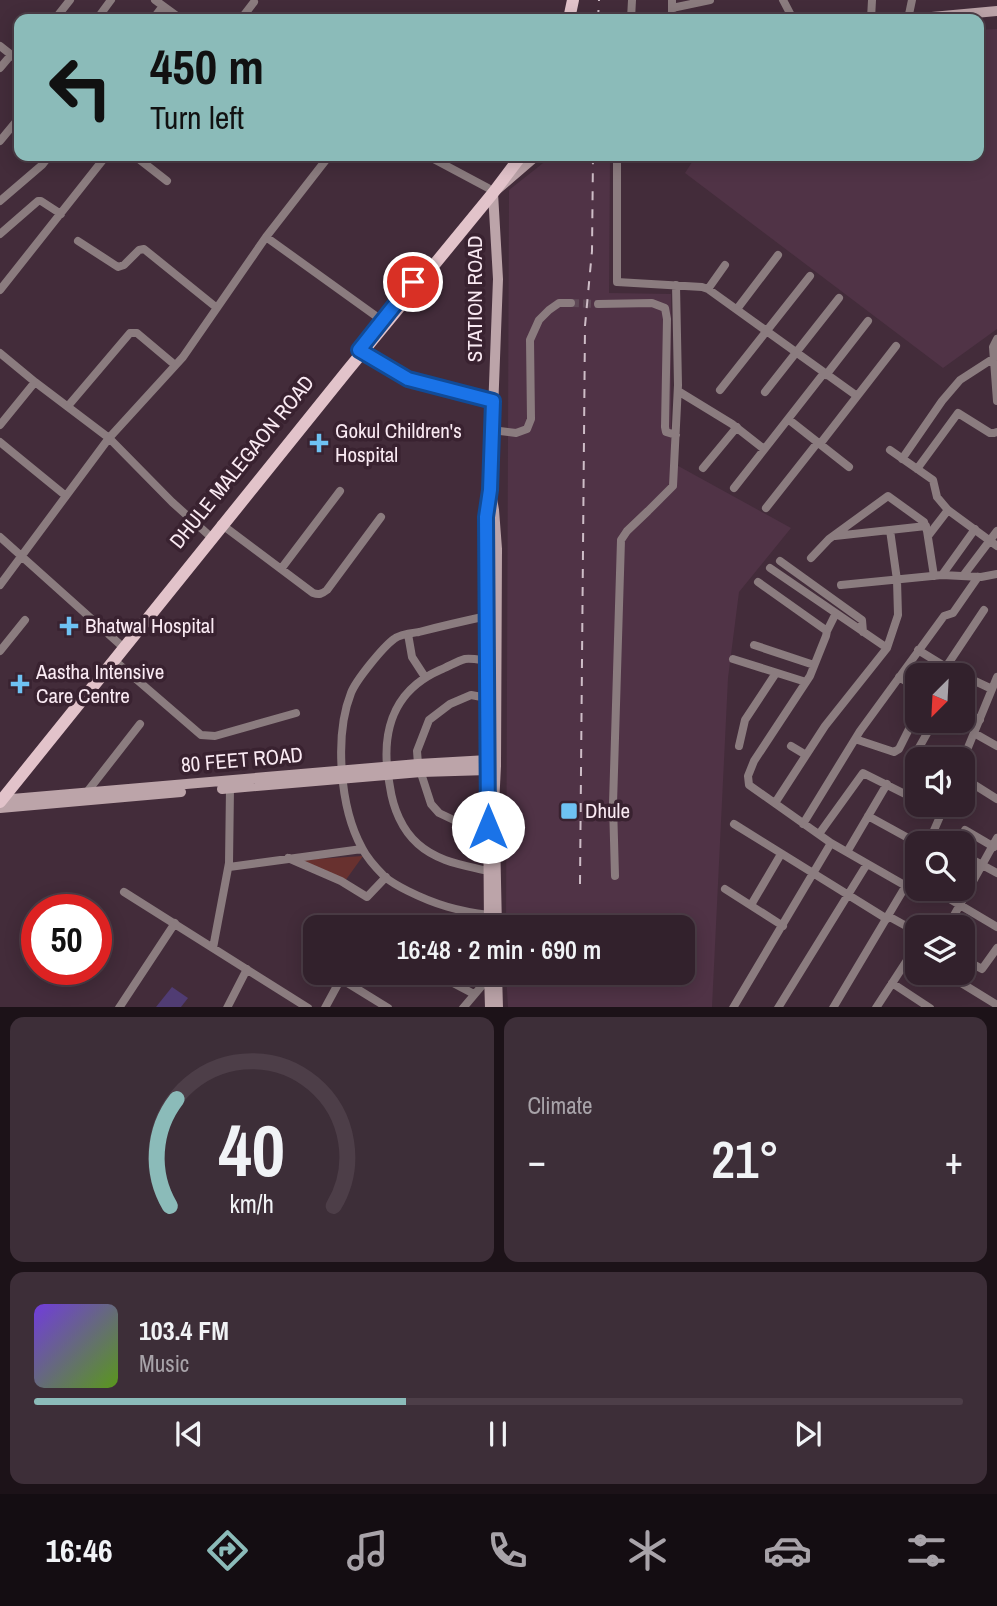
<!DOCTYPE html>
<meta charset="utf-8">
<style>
body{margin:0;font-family:"Archivo Narrow",sans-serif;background:#3d2e38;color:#f1f3f6;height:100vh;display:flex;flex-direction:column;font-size:26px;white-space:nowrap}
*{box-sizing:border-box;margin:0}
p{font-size:23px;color:#a8a3a9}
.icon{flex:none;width:38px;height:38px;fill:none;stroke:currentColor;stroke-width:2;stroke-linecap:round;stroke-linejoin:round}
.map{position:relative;height:1007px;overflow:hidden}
.details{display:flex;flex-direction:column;gap:10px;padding:10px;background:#1c1218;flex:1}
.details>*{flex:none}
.banner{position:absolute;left:14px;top:14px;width:970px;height:147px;border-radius:14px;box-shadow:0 4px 18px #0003,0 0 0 2px #4d3e48;background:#8bbbb9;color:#111;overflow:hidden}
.needle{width:46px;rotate:204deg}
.controls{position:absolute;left:905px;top:663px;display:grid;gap:14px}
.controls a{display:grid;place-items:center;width:70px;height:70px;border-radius:14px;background:#32212c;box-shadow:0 4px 18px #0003,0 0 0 2px #4d3e48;font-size:35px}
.speed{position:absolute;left:21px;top:894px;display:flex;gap:14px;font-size:35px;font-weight:700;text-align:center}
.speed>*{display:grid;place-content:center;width:91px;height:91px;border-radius:50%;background:#32212c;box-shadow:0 4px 18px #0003,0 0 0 2px #4d3e48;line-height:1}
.speed .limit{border:10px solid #d22;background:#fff;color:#111}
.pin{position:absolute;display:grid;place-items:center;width:60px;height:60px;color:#fff;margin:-30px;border:4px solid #fff;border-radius:50%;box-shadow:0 2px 7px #0007}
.me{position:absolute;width:77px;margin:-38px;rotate:0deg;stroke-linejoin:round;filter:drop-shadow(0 0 5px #0008)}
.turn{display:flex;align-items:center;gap:24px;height:147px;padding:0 21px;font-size:32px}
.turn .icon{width:91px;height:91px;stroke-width:2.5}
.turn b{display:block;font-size:49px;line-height:60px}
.big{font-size:52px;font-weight:600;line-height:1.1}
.details .tile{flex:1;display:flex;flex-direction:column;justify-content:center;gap:10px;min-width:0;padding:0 24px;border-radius:14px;background:#3d2e38}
.details .dial{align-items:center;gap:0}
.dial svg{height:182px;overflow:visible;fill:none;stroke:#4d3e48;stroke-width:7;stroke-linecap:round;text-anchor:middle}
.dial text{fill:#f1f3f6;stroke:none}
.song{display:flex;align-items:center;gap:21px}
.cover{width:84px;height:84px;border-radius:10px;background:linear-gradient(135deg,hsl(260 70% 55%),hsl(90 70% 35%))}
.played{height:7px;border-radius:4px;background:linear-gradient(90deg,#8bbbb9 40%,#4d3e48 40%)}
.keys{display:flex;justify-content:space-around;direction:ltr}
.heat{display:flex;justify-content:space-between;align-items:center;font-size:38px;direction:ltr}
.details .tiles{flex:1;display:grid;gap:10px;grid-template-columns:1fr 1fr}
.tile:last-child{grid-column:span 2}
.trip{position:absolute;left:303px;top:915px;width:392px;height:70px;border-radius:14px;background:#32212c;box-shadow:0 4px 18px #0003,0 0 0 2px #4d3e48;font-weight:600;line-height:70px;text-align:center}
.tab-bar{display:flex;height:112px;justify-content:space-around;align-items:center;background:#140d12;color:#a8a3a9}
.tab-bar .icon{width:49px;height:49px}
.tab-bar .active{color:#8bbbb9}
.tab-bar b{font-size:32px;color:#f1f3f6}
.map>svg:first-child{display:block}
</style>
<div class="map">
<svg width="997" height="1008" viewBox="0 0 997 1008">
<rect width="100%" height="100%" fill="#432c3a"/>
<path fill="#503346" d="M997,29V329L943,368L685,173L696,156H978V30Z
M552,156H610L609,293L671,294V462L791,528L739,592L728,678L712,1007H508L506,973H682V928L506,927L509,190Z"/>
<path fill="#68312f" d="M363,856L345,881L300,860Z"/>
<path fill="#503c73" d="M172,987L188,998L181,1007H156Z"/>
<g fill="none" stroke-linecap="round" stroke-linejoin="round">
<path stroke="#5e4856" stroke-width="8" stroke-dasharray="8 4" stroke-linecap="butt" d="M571,303L598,304"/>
<path stroke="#8b7c7f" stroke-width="8" d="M155,0L181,19
M783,0L793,19
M672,8L710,0
M55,19L70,0
M97,19L111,0
M153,19L163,6
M241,19L254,2
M631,19L632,0
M672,19V0
M871,19L872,0
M908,19L912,0
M0,46L19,61
M0,68L11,55
M0,141L19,118
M135,156L167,181
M428,156L488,188
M617,156V282L702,287L708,289L857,396
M0,201L42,165L49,156
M0,234L38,201H41L61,214
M266,237L387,324
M78,241L118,267L124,265L139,250L144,249L217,308
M708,289L725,265
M0,290L106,156
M598,304L652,303L665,308L667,319L665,427L666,432L676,435
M737,309L778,255
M997,339L993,347L997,401
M359,351L408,379L493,401
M0,353L35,382
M826,375L868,321
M720,390L810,276
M678,391L732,424L764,449
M765,392L839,298
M68,406L130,333H137L175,365
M788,419L849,467
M0,425L35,382L109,438L172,502L212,538
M492,430L516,433L527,429L531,419L530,340L539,320L549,310L559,303H571
M0,442L66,496
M820,444L896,346
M890,450L933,480L937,497L948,510L997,546
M902,459L942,401L960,380L994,358
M703,468L737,427
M917,469L958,413L990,433H994L997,432
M734,488L824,373
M766,508L818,442
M221,524L313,593C319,595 322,594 327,590L381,517
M835,536L926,526
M928,536L948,510
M0,537L124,648
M811,558L829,539L888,496L924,522L927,531L934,576
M780,561L862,620L863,632
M770,568L887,648
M281,569L340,491
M942,575L975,529
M963,576L997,531
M758,582L827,631
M0,585L109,438L183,357L266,237L329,156
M841,585L942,575L981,577L997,574
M836,613L827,631L826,636L810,676L754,761L748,776L749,785L831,843L906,886
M487,616C464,621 442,626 419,632C412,633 400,634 394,639C383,647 356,680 351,693C334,736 340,808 362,848C367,858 377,869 385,877C392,883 400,887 408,891C436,905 458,911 489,915
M408,634L412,657L425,677
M754,645L814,665
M918,650L949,669L992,689
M0,651L25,620
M733,659L806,682
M114,660L201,735L215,736L296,713
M487,661C480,660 472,658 465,659C457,661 448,667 440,670C390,692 380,737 390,787C393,808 402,830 418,844C438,862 464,865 488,871
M946,667L984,610
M899,677L917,688
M487,698L471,695L450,704L429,720L417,751L418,764L431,804L439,813L460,823L488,827
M962,712L980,720
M974,733L997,746
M855,739L894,752L899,749L917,713
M739,746L745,720L776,673
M791,746L806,755
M962,762L997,677
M908,767L934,721
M962,777L997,799
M87,792L140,724
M775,803L825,726L887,648L898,615L897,580L890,530
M926,805L941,813
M868,816L919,844
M734,824L887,919
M803,824L860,731L944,616L953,613L978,577
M965,830L994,847
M819,834L863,773L917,800
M931,837L943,844
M928,844L945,805
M847,852L887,784
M962,854L997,873
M288,858L341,881L367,897L386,877
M229,867L362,849
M615,876L613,804L621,540L627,531L648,511L673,486L678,385L676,285
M725,889L783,926
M933,889L997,927
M124,892L308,1008
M751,905L781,854
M888,916L917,932
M947,928L997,838
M213,948L229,863L230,788
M962,958L982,969L997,948
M434,973L474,994
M945,973L997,1005
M341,979L388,1008
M892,983L930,1008
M119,1008L175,923
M227,1008L247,969
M325,1008L344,973
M463,1008L491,975
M733,1008L831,843
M778,1008L867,864
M833,1008L917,867
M876,1008L917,945"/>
<path stroke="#bca4a9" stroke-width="10" d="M910,19L997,11
M492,499L494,510L497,549L496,766L494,805
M222,789L421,772L488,770
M0,800L418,764L488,760
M0,808L181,792
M495,835L497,928
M489,928L486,520L490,490L498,279L493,193L536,156
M489,973L490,1008
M497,973L498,1008"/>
<path stroke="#e2c3ca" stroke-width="12" d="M569,19L573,0
M0,802L347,371L493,193L521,156"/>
<path stroke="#cebdc7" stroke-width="2" stroke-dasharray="9 9" stroke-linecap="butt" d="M598,19L599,0
M580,884L585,326L592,251L593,156"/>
</g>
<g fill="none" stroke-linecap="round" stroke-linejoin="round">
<defs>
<path id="route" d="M413,282L359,350L408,379L493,401L490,490L486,517L488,827"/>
</defs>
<use href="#route" stroke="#114b97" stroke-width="18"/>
<use href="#route" stroke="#1a73e8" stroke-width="12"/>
</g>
<g fill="#6ec2f3" stroke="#392230" stroke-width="2.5">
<path d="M315.5 432.5h7v7h7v7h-7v7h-7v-7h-7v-7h7z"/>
<path d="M65.5 615.5h7v7h7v7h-7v7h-7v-7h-7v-7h7z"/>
<path d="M16.5 673.5h7v7h7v7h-7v7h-7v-7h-7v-7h7z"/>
<rect x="560" y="802" width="18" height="18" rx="3.5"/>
</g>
<g text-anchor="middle" stroke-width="7" stroke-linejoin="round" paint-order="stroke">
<g font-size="21" fill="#faeaf3" stroke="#392230">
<text transform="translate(475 299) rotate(-90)" y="7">STATION ROAD</text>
<text transform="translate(242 462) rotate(-51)" y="7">DHULE MALEGAON ROAD</text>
<text transform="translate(242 760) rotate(-5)" y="7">80 FEET ROAD</text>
</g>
<g font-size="21" fill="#faeaf3" stroke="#392230" text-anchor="start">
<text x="335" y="438">Gokul Children's<tspan x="335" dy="24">Hospital</tspan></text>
<text x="85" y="633">Bhatwal Hospital</text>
<text x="36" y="679">Aastha Intensive<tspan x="36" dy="24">Care Centre</tspan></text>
<text x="585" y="818">Dhule</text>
</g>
</g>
</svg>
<div class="controls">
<a><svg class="needle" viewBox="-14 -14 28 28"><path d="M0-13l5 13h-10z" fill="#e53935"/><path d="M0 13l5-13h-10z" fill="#a8a3a9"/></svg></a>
<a><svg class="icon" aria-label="sound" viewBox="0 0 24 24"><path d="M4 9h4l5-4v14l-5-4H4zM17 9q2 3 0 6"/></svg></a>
<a><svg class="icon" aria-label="search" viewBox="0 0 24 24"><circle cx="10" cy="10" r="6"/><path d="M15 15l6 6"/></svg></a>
<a><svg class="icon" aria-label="layers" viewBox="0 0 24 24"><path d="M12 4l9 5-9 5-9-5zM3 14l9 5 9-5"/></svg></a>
</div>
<div class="speed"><div class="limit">50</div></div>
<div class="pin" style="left:413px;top:282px;background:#d93025"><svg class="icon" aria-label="arrive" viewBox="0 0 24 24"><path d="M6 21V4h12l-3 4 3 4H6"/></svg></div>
<svg class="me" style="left:488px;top:827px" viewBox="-20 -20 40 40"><circle r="19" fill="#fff"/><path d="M0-13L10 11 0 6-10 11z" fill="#1a73e8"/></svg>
<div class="trip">16:48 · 2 min · 690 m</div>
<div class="banner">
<div class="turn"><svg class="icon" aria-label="left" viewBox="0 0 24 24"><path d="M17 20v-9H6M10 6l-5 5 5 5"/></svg><div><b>450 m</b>Turn left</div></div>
</div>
</div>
<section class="details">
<div class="tiles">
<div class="tile dial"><svg viewBox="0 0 100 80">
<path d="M14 69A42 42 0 1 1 86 69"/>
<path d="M14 69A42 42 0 0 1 17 22" stroke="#8bbbb9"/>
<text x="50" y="56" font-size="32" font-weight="700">40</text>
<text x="50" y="72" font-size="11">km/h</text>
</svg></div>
<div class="tile"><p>Climate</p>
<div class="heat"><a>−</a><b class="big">21°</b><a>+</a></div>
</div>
<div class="tile">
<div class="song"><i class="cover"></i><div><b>103.4 FM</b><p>Music</p></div></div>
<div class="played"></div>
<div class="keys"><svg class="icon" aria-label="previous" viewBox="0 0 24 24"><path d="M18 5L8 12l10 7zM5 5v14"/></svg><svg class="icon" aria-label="pause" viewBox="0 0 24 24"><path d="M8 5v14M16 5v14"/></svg><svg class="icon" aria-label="next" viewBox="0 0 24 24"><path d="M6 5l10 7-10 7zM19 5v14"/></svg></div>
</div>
</div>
</section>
<nav class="tab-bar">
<b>16:46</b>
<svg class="icon active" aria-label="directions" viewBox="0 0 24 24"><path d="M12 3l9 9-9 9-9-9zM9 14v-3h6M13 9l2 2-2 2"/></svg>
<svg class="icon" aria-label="music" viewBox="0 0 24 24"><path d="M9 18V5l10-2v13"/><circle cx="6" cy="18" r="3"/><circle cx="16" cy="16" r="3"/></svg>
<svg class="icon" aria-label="phone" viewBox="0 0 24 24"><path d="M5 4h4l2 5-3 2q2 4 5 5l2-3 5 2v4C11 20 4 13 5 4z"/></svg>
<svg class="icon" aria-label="climate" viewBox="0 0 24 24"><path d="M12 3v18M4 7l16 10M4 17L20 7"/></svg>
<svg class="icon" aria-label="car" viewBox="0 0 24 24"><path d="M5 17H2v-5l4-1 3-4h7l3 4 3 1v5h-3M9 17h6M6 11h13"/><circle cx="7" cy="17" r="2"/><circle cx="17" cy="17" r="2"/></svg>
<svg class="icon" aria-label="filters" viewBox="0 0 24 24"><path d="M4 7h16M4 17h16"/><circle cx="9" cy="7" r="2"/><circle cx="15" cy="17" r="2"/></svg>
</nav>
